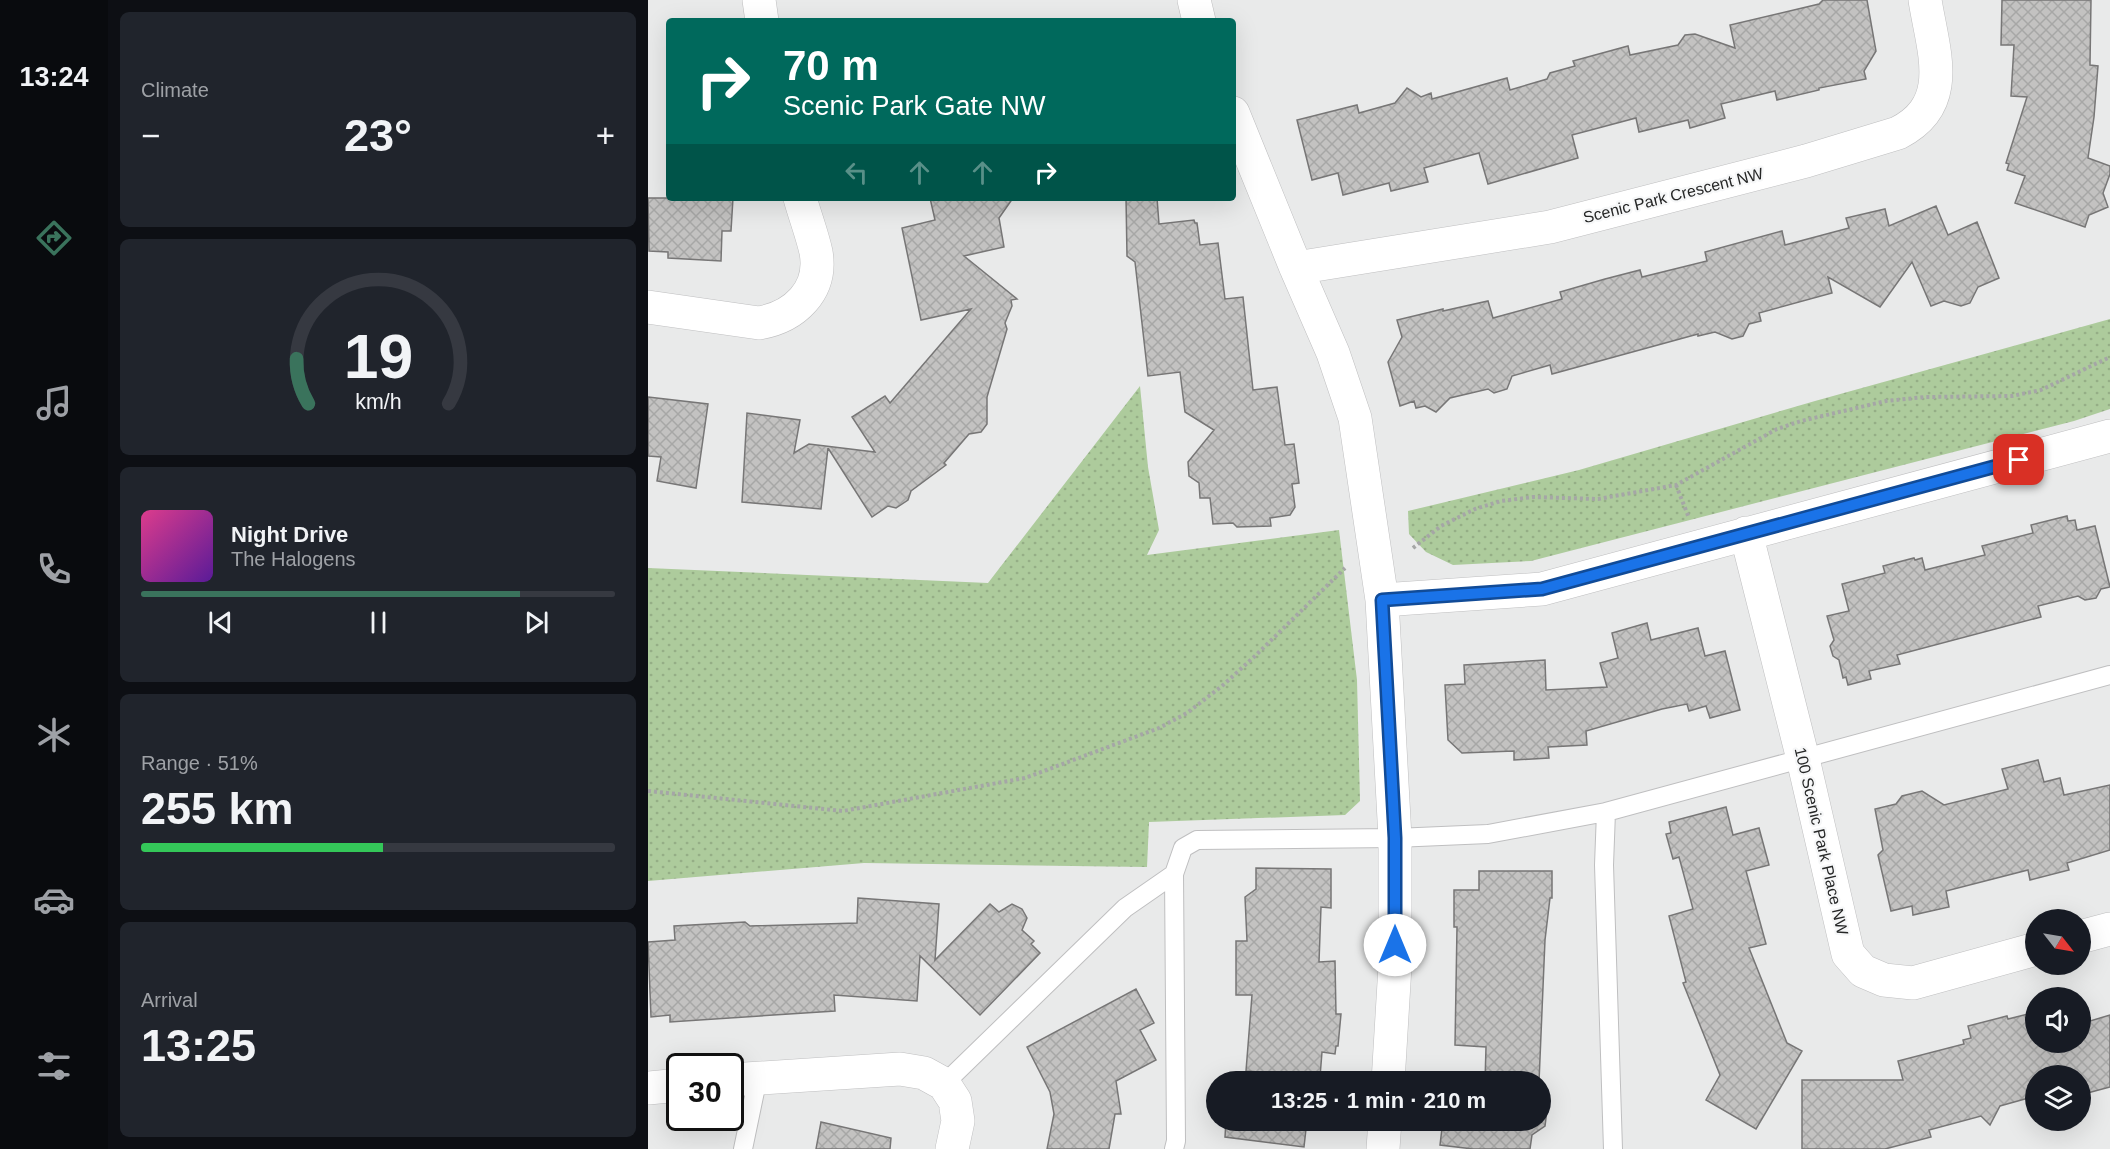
<!DOCTYPE html>
<meta charset="utf-8">
<style>
body{margin:0;font-family:Arial,sans-serif;background:#20242c;color:#f1f3f6;height:100vh;display:flex;flex-direction:column;font-size:22px;white-space:nowrap}
*{box-sizing:border-box;margin:0}
p{font-size:20px;color:#9ea1a6}
.icon{flex:none;width:33px;height:33px;fill:none;stroke:currentColor;stroke-width:2;stroke-linecap:round;stroke-linejoin:round}
.map{position:relative;flex:1;overflow:hidden}
.panel{display:flex;flex-direction:column;gap:12px;padding:12px;background:#0d0f14;width:540px}
.panel>*{flex:none}
.hud{position:absolute;left:18px;top:18px;width:570px;height:183px;border-radius:6px;box-shadow:0 6px 24px #0002;background:#00695c;color:#fff;overflow:hidden}
.needle{width:39px;rotate:121deg}
.buttons{position:absolute;left:1377px;top:909px;display:grid;gap:12px}
.buttons a{display:grid;place-items:center;width:66px;height:66px;border-radius:50%;background:#171b24;box-shadow:0 6px 24px #0002;font-size:30px}
.speed{position:absolute;left:18px;top:1053px;display:flex;gap:12px;font-size:30px;font-weight:700;text-align:center}
.speed>*{display:grid;place-content:center;width:78px;height:78px;border-radius:50%;background:#171b24;box-shadow:0 6px 24px #0002;line-height:1}
.speed .limit{border:3px solid #111;border-radius:9px;background:#fff;color:#111}
.pin{position:absolute;display:grid;place-items:center;width:51px;height:51px;color:#fff;margin:-26px;border-radius:12px;box-shadow:0 3px 9px #0006}
.me{position:absolute;width:66px;margin:-33px;rotate:0deg;stroke-linejoin:round;filter:drop-shadow(0 0 4px #0008)}
.turn{display:flex;align-items:center;gap:21px;height:126px;padding:0 18px;font-size:27px}
.turn .icon{width:78px;height:78px;stroke-width:2.5}
.turn b{display:block;font-size:42px;line-height:51px}
.lanes{display:flex;align-items:center;height:57px;padding:0 18px;background:#0003;justify-content:center;gap:30px;direction:ltr}
.lanes .off{opacity:.35}
.big{font-size:45px;font-weight:700;line-height:1.1}
.panel .card{flex:1;display:flex;flex-direction:column;justify-content:center;gap:9px;min-width:0;padding:0 21px;border-radius:9px;background:#20242c}
.panel .dial{align-items:center;gap:0}
.dial svg{height:156px;overflow:visible;fill:none;stroke:#363941;stroke-width:7;stroke-linecap:round;text-anchor:middle}
.dial text{fill:#f1f3f6;stroke:none}
.song{display:flex;align-items:center;gap:18px}
.cover{width:72px;height:72px;border-radius:9px;background:linear-gradient(135deg,hsl(330 70% 55%),hsl(270 70% 35%))}
.played{height:6px;border-radius:3px;background:linear-gradient(90deg,#3a735c 80%,#363941 80%)}
.keys{display:flex;justify-content:space-around;direction:ltr}
.heat{display:flex;justify-content:space-between;align-items:center;font-size:33px;direction:ltr}
.charge{height:9px;border-radius:4px;background:linear-gradient(90deg,#34c759 51%,#363941 0)}
.trip{position:absolute;left:558px;top:1071px;width:345px;height:60px;border-radius:30px;background:#171b24;box-shadow:0 6px 24px #0002;font-weight:700;line-height:60px;text-align:center}
main{display:flex;flex:1;min-height:0}
.menu{display:flex;flex-direction:column;width:108px;justify-content:space-around;align-items:center;background:#090b0e;color:#9ea1a6}
.menu .icon{width:42px;height:42px}
.menu .on{color:#3a735c}
.menu b{font-size:27px;color:#f1f3f6}
.map>svg:first-child{display:block}
</style>
<main>
<nav class="menu">
<b>13:24</b>
<svg class="icon on" aria-label="directions" viewBox="0 0 24 24"><path d="M12 3l9 9-9 9-9-9zM9 14v-3h6M13 9l2 2-2 2"/></svg>
<svg class="icon" aria-label="music" viewBox="0 0 24 24"><path d="M9 18V5l10-2v13"/><circle cx="6" cy="18" r="3"/><circle cx="16" cy="16" r="3"/></svg>
<svg class="icon" aria-label="phone" viewBox="0 0 24 24"><path d="M5 4h4l2 5-3 2q2 4 5 5l2-3 5 2v4C11 20 4 13 5 4z"/></svg>
<svg class="icon" aria-label="climate" viewBox="0 0 24 24"><path d="M12 3v18M4 7l16 10M4 17L20 7"/></svg>
<svg class="icon" aria-label="car" viewBox="0 0 24 24"><path d="M5 17H2v-5l4-1 3-4h7l3 4 3 1v5h-3M9 17h6M6 11h13"/><circle cx="7" cy="17" r="2"/><circle cx="17" cy="17" r="2"/></svg>
<svg class="icon" aria-label="filters" viewBox="0 0 24 24"><path d="M4 7h16M4 17h16"/><circle cx="9" cy="7" r="2"/><circle cx="15" cy="17" r="2"/></svg>
</nav>
<section class="panel">
<div class="card"><p>Climate</p>
<div class="heat"><a>−</a><b class="big">23°</b><a>+</a></div>
</div>
<div class="card dial"><svg viewBox="0 0 100 80">
<path d="M14 69A42 42 0 1 1 86 69"/>
<path d="M14 69A42 42 0 0 1 8 46" stroke="#3a735c"/>
<text x="50" y="56" font-size="32" font-weight="700">19</text>
<text x="50" y="72" font-size="11">km/h</text>
</svg></div>
<div class="card">
<div class="song"><i class="cover"></i><div><b>Night Drive</b><p>The Halogens</p></div></div>
<div class="played"></div>
<div class="keys"><svg class="icon" aria-label="previous" viewBox="0 0 24 24"><path d="M18 5L8 12l10 7zM5 5v14"/></svg><svg class="icon" aria-label="pause" viewBox="0 0 24 24"><path d="M8 5v14M16 5v14"/></svg><svg class="icon" aria-label="next" viewBox="0 0 24 24"><path d="M6 5l10 7-10 7zM19 5v14"/></svg></div>
</div>
<div class="card"><p>Range · 51%</p><b class="big">255 km</b><div class="charge"></div></div>
<div class="card"><p>Arrival</p><b class="big">13:25</b></div>
</section>
<div class="map">
<svg width="1462" height="1149" viewBox="0 0 1462 1149">
<defs>
<pattern id="park-dots" width="8" height="8" patternUnits="userSpaceOnUse" patternTransform="scale(1.5)"><rect width="8" height="8" fill="#adcb9c"/><path d="M2 2h.1M6 6h.1" fill="none" stroke="#95ae86" stroke-width="1.8" stroke-linecap="round"/></pattern>
<pattern id="building-cross-hatch" width="8" height="8" patternUnits="userSpaceOnUse" patternTransform="scale(1.5)"><rect width="8" height="8" fill="#c3c2c1"/><path d="M0 0l8 8M0 8l8-8" fill="none" stroke="#a7a7a6"/></pattern>
</defs>
<rect width="100%" height="100%" fill="#e9eaea"/>
<path fill="url(#park-dots)" d="M1462,319V409L1426,421L883,561L805,565L778,552L761,534L760,511L931,470L1167,401Z
M492,386L500,467L511,530L499,555L691,530L709,680L712,801L697,815L501,822L499,867L216,863L0,881V568L340,583Z"/>
<path fill="url(#building-cross-hatch)" stroke="#777676" stroke-width="1.5" d="M1175,0H1219L1228,51L1216,71L1218,79L1171,88V90L1129,100L1127,91L1073,104L1077,118L1042,128L1040,120L991,132L988,118L924,135L930,158L840,184L831,153L776,168L780,182L743,191L741,183L695,195L690,173L664,180L649,120L709,105L711,113L747,103L759,88L773,97L783,93L784,99L859,78L862,90L899,79L902,73L927,66L925,61L980,46L982,55L1030,45L1037,35L1047,34L1087,48L1082,25L1171,4Z
M1354,0H1443L1442,65L1450,66L1446,117L1440,158L1462,166V174L1455,193L1460,207L1441,215L1437,227L1367,203L1377,176L1359,170L1361,164L1358,163L1379,97L1363,96L1366,45H1353Z
M0,198H85L83,231H74L73,261L20,258V252L1,251Z
M282,198H365L351,218L356,247L316,256L369,299L363,300L364,306L357,323L359,329L339,397V424L333,432L321,434L296,463L298,465L263,491L260,500L248,508L240,506L224,517L180,448L173,509L94,502L99,413L152,420L146,453L161,444L227,452L204,417L237,396L242,403L323,309L273,320L254,228L287,220Z
M478,198H509L511,224L546,220L547,223H549L552,245L570,243L577,299L595,297L605,390L629,387L637,445L646,444L651,483L644,484L647,507L642,515L622,518L623,526L589,527L585,523L565,524L562,498H552L551,483L541,476L540,462L566,430L537,412L532,372L500,376L487,262L479,256Z
M1288,206L1300,235L1329,222L1351,278L1330,287L1322,303L1313,306L1296,301L1283,306L1264,262L1232,307L1180,277L1184,293L1111,313L1113,321L1101,324L1095,336L1084,339L1067,332L1050,336V334L904,374L902,365L864,376L859,389L846,393L840,389L802,398L788,412L777,406L768,408L766,401L752,406L740,362L754,337L749,320L795,309V311L840,301L845,318L914,299L912,292L957,279L992,270L994,277L1059,261L1057,252L1134,231L1137,245L1201,228L1198,218L1237,209L1241,226Z
M0,397L60,404L48,488L9,481L13,457L0,456Z
M1419,516L1420,521L1427,520L1429,530L1447,526L1462,587L1453,589L1448,598L1437,600L1430,596L1390,606L1393,617L1249,655L1252,664L1221,671L1223,679L1200,685L1198,677L1195,678L1191,660L1185,656L1182,646L1186,640L1179,616L1201,611L1194,584L1237,573L1235,566L1266,558L1267,560L1274,558L1277,570L1337,555L1334,546L1385,533L1383,525Z
M999,623L1003,640L1050,628L1057,656L1077,651L1092,710L1062,718L1058,706L1041,711L1039,704L1014,709L938,731L939,745L900,747L901,758L866,760V751L814,753L800,740L797,685L817,684L816,665L897,660L898,690L959,687L952,663L970,658L964,633Z
M1390,760L1396,782L1412,778L1416,795L1462,785V850L1419,863L1421,870L1382,880L1380,870L1298,891L1301,907L1265,915L1264,906L1243,911L1230,855L1235,850L1227,809L1248,804L1254,796L1274,791L1296,805L1360,789L1354,769Z
M1078,807L1085,835L1111,828L1121,865L1098,871L1118,944L1101,948L1139,1043L1154,1051L1108,1129L1058,1100L1072,1075L1035,983L1038,982L1021,916L1045,909L1031,857L1025,859L1018,834L1023,833L1021,822Z
M608,868L683,869V908L673,907L671,962L687,961L688,1014H693L690,1046H688L687,1054L674,1052L672,1077L598,1071L604,995H588V941H599L597,897L608,889Z
M831,871H904V898H902L897,940L891,1082H837L838,1047L807,1045L809,927H806V890H831Z
M210,898L291,904L287,960L342,904L351,912L364,904L374,909L379,918L374,930L386,941L383,944L392,953L332,1015L272,956L269,1001L186,995L187,1011L22,1022V1015L3,1017L0,942L27,940L26,926L97,922L102,926L209,923Z
M488,989L506,1023L492,1030L508,1060L468,1081L473,1114H467L461,1149H399L406,1114L402,1092L379,1047Z
M1388,1012V1042H1432V1024L1462,1015V1087L1432,1095V1076H1388V1096L1352,1106L1342,1125L1333,1116L1281,1130L1283,1137L1237,1149H1154V1080H1255L1250,1061L1316,1044L1315,1040L1323,1038L1320,1026L1359,1016L1360,1019Z
M892,1101L900,1102L897,1126L884,1135L882,1149H825L792,1145L795,1120H892Z
M578,1120H659L656,1147L577,1137Z
M173,1122L243,1138L242,1149H168Z"/>
<g fill="none" stroke-linecap="round" stroke-linejoin="round">
<defs>
<path id="lane" d="M296,1084L477,908L526,874
M95,1149L110,1077
M526,1149L528,1141L526,874L535,848L549,840L747,838L840,834L958,812
M965,1149L956,865L958,812L1462,675"/>
<path id="street" d="M111,0L114,21
M546,0L551,21
M585,113L648,268L902,227L1158,161L1250,133C1307,104 1285,51 1277,0
M648,268L685,353L707,418L734,600L747,838V966L740,1082
M0,307L111,323C146,317 175,291 168,252C164,234 157,216 152,198
M1098,533L1155,759L1200,954L1215,971L1236,980L1265,983L1388,949
M734,600L894,589L1462,436
M1432,937L1462,929
M82,1080L252,1069L276,1073L296,1084L307,1101L310,1121L304,1149
M0,1088L32,1085
M735,1149L737,1120"/>
</defs>
<use href="#lane" stroke="#bfbfc0" stroke-width="20"/>
<use href="#street" stroke="#bfbfc0" stroke-width="34"/>
<path stroke="#a5a6a6" stroke-width="4" stroke-dasharray="3 3" stroke-linecap="butt" d="M1028,485L1041,518
M765,548L793,526L827,509L853,501L885,497L950,499L1028,485L1129,429L1153,421L1238,401L1277,397L1364,396L1393,390L1462,357
M0,791L195,811L377,778L511,728L539,713L574,686L607,656L697,568"/>
<use href="#lane" stroke="#fff" stroke-width="18"/>
<use href="#street" stroke="#fff" stroke-width="33"/>
</g>
<g fill="none" stroke-linecap="round" stroke-linejoin="round">
<defs>
<path id="route" d="M747,945V838L734,600L894,589L1371,460"/>
</defs>
<use href="#route" stroke="#114b97" stroke-width="15"/>
<use href="#route" stroke="#1a73e8" stroke-width="10"/>
</g>
<g text-anchor="middle" stroke-width="4.5" stroke-linejoin="round" paint-order="stroke">
<g font-size="16" fill="#262727" stroke="#f6f7f8">
<text transform="translate(1025 195) rotate(-14)" y="6">Scenic Park Crescent NW</text>
<text transform="translate(1174 841) rotate(77)" y="6">100 Scenic Park Place NW</text>
</g>
</g>
</svg>
<div class="buttons">
<a><svg class="needle" viewBox="-14 -14 28 28"><path d="M0-13l5 13h-10z" fill="#e53935"/><path d="M0 13l5-13h-10z" fill="#9ea1a6"/></svg></a>
<a><svg class="icon" aria-label="sound" viewBox="0 0 24 24"><path d="M4 9h4l5-4v14l-5-4H4zM17 9q2 3 0 6"/></svg></a>
<a><svg class="icon" aria-label="layers" viewBox="0 0 24 24"><path d="M12 4l9 5-9 5-9-5zM3 14l9 5 9-5"/></svg></a>
</div>
<div class="speed"><div class="limit">30</div></div>
<div class="pin" style="left:1371px;top:460px;background:#d93025"><svg class="icon" aria-label="arrive" viewBox="0 0 24 24"><path d="M6 21V4h12l-3 4 3 4H6"/></svg></div>
<svg class="me" style="left:747px;top:945px" viewBox="-20 -20 40 40"><circle r="19" fill="#fff"/><path d="M0-13L10 11 0 6-10 11z" fill="#1a73e8"/></svg>
<div class="trip">13:25 · 1 min · 210 m</div>
<div class="hud">
<div class="turn"><svg class="icon" aria-label="right" viewBox="0 0 24 24"><path d="M7 20v-9h11M14 6l5 5-5 5"/></svg><div><b>70 m</b>Scenic Park Gate NW</div></div>
<div class="lanes"><svg class="icon off" aria-label="left" viewBox="0 0 24 24"><path d="M17 20v-9H6M10 6l-5 5 5 5"/></svg><svg class="icon off" aria-label="ahead" viewBox="0 0 24 24"><path d="M12 20V5M6 11l6-6 6 6"/></svg><svg class="icon off" aria-label="ahead" viewBox="0 0 24 24"><path d="M12 20V5M6 11l6-6 6 6"/></svg><svg class="icon" aria-label="right" viewBox="0 0 24 24"><path d="M7 20v-9h11M14 6l5 5-5 5"/></svg></div>
</div>
</div>
</main>
